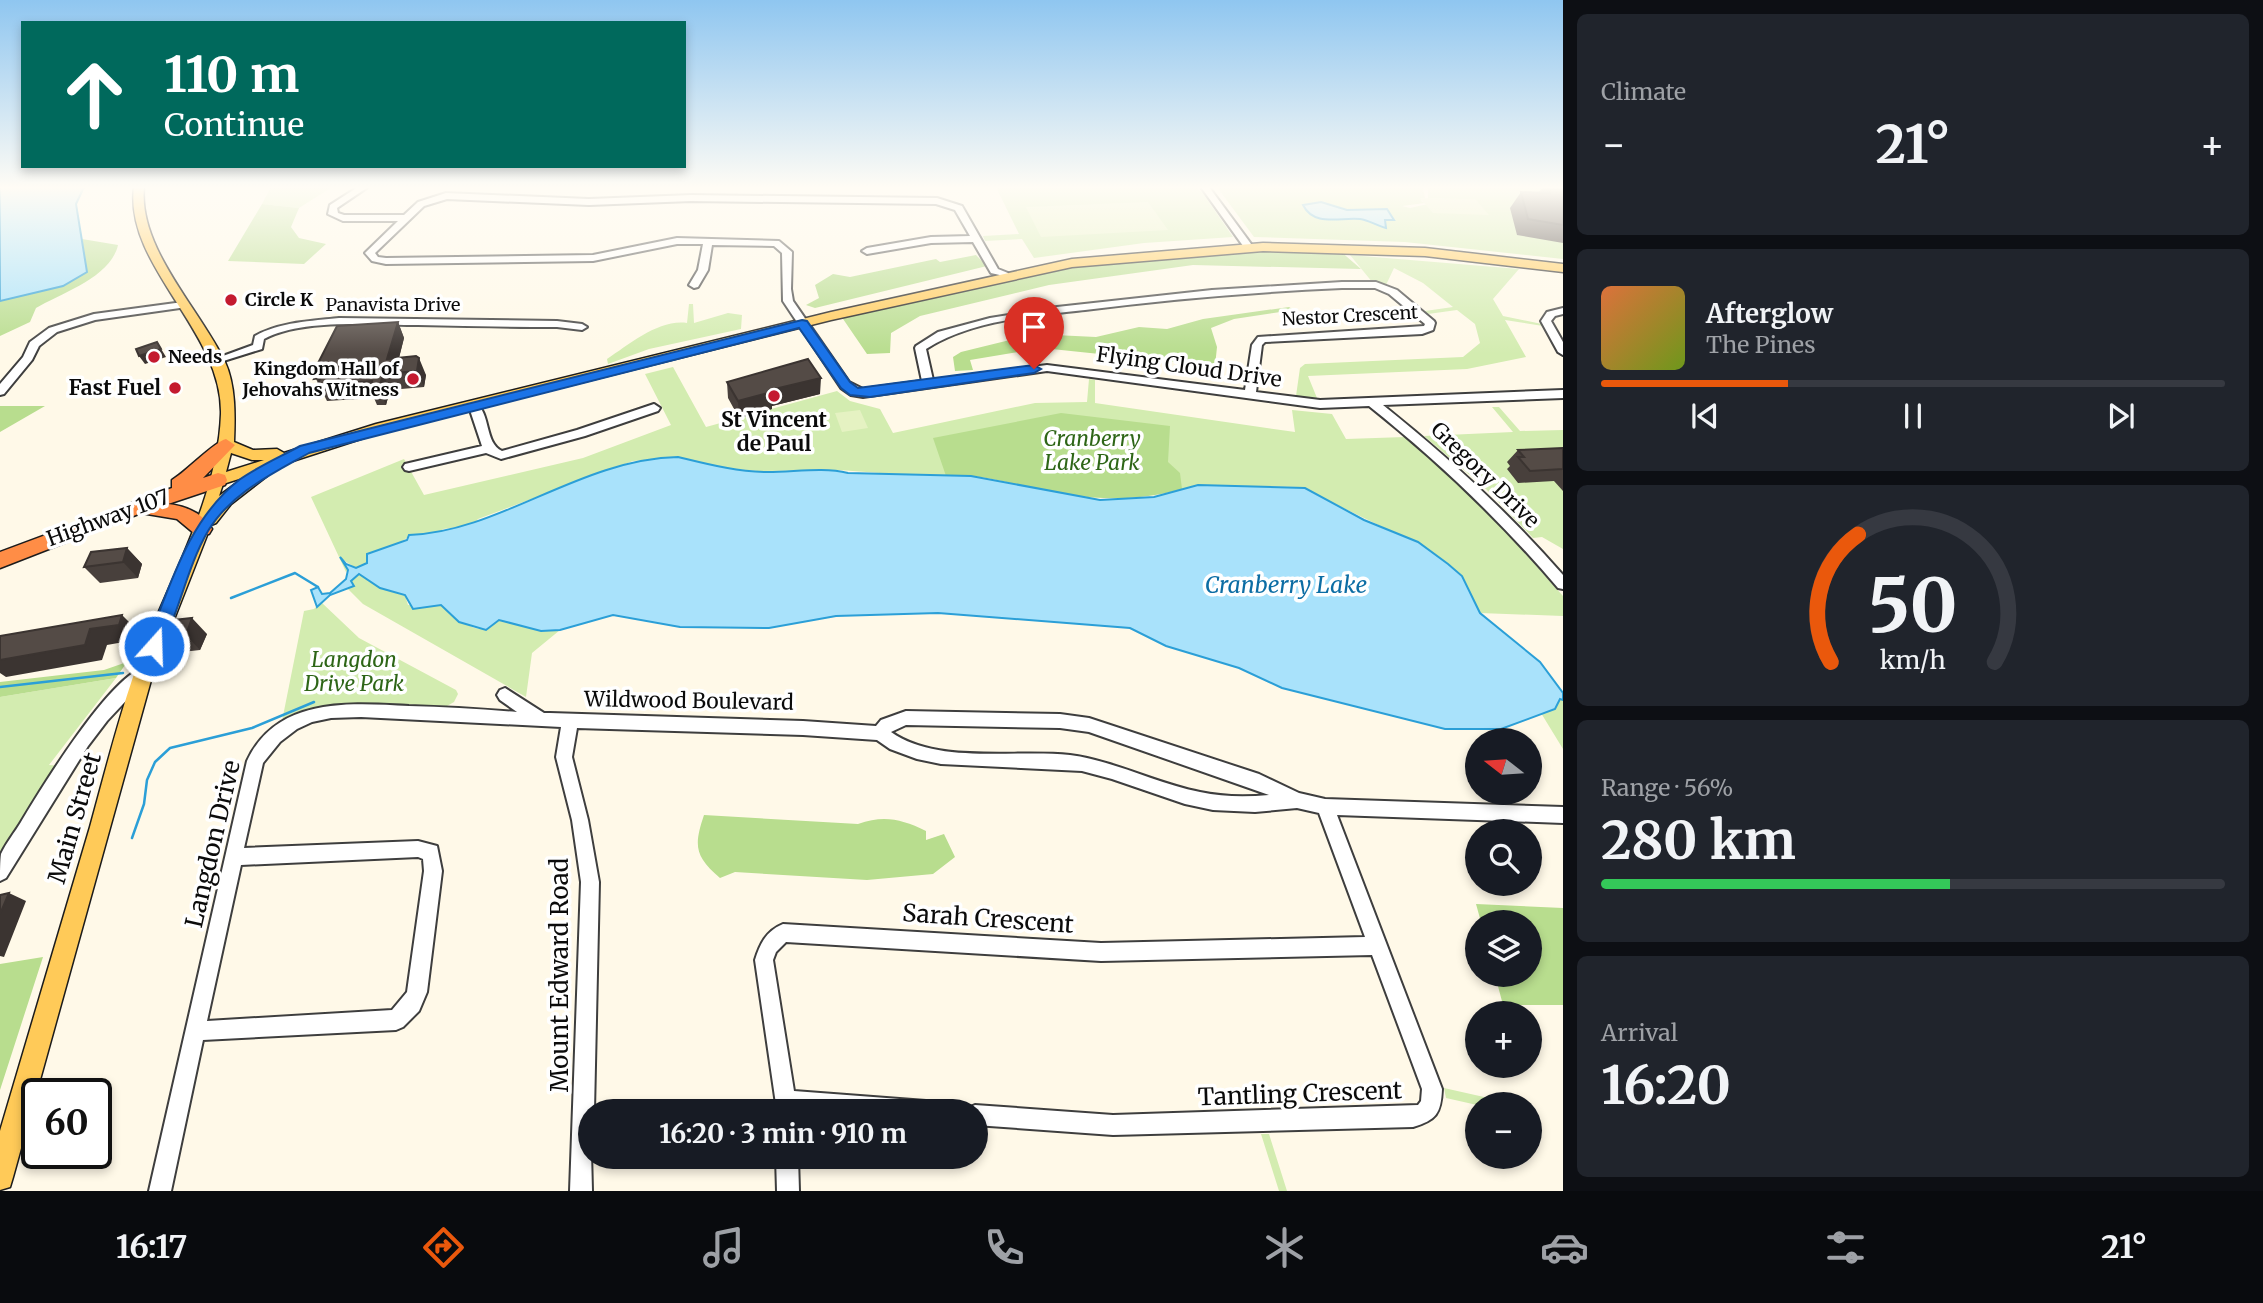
<!DOCTYPE html>
<meta charset="utf-8">
<style>
body{margin:0;font-family:Merriweather,serif;background:#20242c;color:#f1f3f6;height:100vh;display:flex;flex-direction:column;font-size:26px;white-space:nowrap}
*{box-sizing:border-box;margin:0}
p{font-size:23px;color:#9ea1a6}
.icon{flex:none;width:38px;height:38px;fill:none;stroke:currentColor;stroke-width:2;stroke-linecap:round;stroke-linejoin:round}
.map{position:relative;flex:1;overflow:hidden}
.sheet{display:flex;flex-direction:column;gap:14px;padding:14px;background:#0d0f14;width:700px}
.sheet>*{flex:none}
.banner{position:absolute;left:21px;top:21px;width:665px;height:147px;border-radius:0px;box-shadow:0 4px 10px #0003;background:#00695c;color:#fff;overflow:hidden}
.needle{width:46px;rotate:287deg}
.tools{position:absolute;left:1465px;top:728px;display:grid;gap:14px}
.tools a{display:grid;place-items:center;width:77px;height:77px;border-radius:50%;background:#171b24;box-shadow:0 4px 10px #0003;font-size:35px}
.speed{position:absolute;left:21px;top:1078px;display:flex;gap:14px;font-size:35px;font-weight:700;text-align:center}
.speed>*{display:grid;place-content:center;width:91px;height:91px;border-radius:50%;background:#171b24;box-shadow:0 4px 10px #0003;line-height:1}
.speed .limit{border:4px solid #111;border-radius:10px;background:#fff;color:#111}
.pin{position:absolute;display:grid;place-items:center;width:60px;height:60px;color:#fff;margin:-72px -30px;border-radius:50% 50% 50% 0;rotate:-45deg;box-shadow:0 0 7px #0007}
.pin .icon{rotate:45deg}
.me{position:absolute;width:77px;margin:-38px;rotate:20deg;stroke-linejoin:round;filter:drop-shadow(0 0 5px #0008)}
.turn{display:flex;align-items:center;gap:24px;height:147px;padding:0 28px;font-size:32px}
.turn .icon{width:91px;height:91px;stroke-width:2.5}
.turn b{display:block;font-size:49px;line-height:60px}
.big{font-size:52px;font-weight:700;line-height:1.1}
.sheet .card{flex:1;display:flex;flex-direction:column;justify-content:center;gap:10px;min-width:0;padding:0 24px;border-radius:10px;background:#20242c}
.sheet .dial{align-items:center;gap:0}
.dial svg{height:182px;overflow:visible;fill:none;stroke:#363941;stroke-width:7;stroke-linecap:round;text-anchor:middle}
.dial text{fill:#f1f3f6;stroke:none}
.song{display:flex;align-items:center;gap:21px}
.cover{width:84px;height:84px;border-radius:10px;background:linear-gradient(135deg,hsl(20 70% 55%),hsl(80 70% 35%))}
.played{height:7px;border-radius:4px;background:linear-gradient(90deg,#ea580c 30%,#363941 30%)}
.keys{display:flex;justify-content:space-around;direction:ltr}
.heat{display:flex;justify-content:space-between;align-items:center;font-size:38px;direction:ltr}
.charge{height:10px;border-radius:5px;background:linear-gradient(90deg,#34c759 56%,#363941 0)}
.trip{position:absolute;left:578px;top:1099px;width:410px;height:70px;border-radius:35px;background:#171b24;box-shadow:0 4px 10px #0003;font-weight:700;line-height:70px;text-align:center}
.tabs{display:flex;height:112px;justify-content:space-around;align-items:center;background:#090b0e;color:#9ea1a6}
.tabs .icon{width:49px;height:49px}
.tabs .selected{color:#ea580c}
.tabs b{font-size:32px;color:#f1f3f6}
main{display:flex;flex:1;min-height:0}
.map>svg:first-child{display:block}
</style>
<main>
<div class="map">
<svg width="1563" height="1191" viewBox="0 0 1563 1191">
<rect width="100%" height="100%" fill="#fff9e8"/>
<path fill="#d3ecb0" d="M271,187H332L299,208L262,204Z
M996,187H1194L1202,192L1233,237L1144,243L1034,258L1022,239L985,241L983,236L1019,234Z
M1217,187H1423L1425,198L1421,201L1425,203L1402,206L1410,208L1428,204V187H1563V259L1405,242L1254,237Z
M1350,255L1519,269L1493,299L1503,316L1542,324L1543,326L1505,320L1526,357L1467,369L1308,376L1317,398L1296,396L1300,368L1305,364L1463,357L1480,343L1475,324L1457,310L1428,314L1425,311L1453,307L1423,283L1394,268L1386,285L1373,283Z
M689,304H693L694,323L728,313L742,315L741,329L649,349L608,364L607,359C630,344 659,319 687,323Z
M673,367L706,427L837,391L850,401L880,409L893,433L1035,403L1087,402L1089,379L1095,380V403L1295,432L1292,410L1332,414L1346,439L1405,437L1483,506L1563,596V616L1480,613L1462,576L1428,549L1300,487L1198,485L1181,490L953,475L935,477L839,470L758,471L723,468L678,457L633,461L478,519L473,525L443,529L437,534L411,535L398,544L367,554V563L356,568L340,558L348,570L346,572L311,497L404,459L424,495L583,458L671,425L645,374Z
M1492,407H1499L1520,431L1563,430V549L1542,537L1533,538L1486,489L1424,436L1513,432Z
M359,573L380,588L405,595L408,605C417,605 434,602 441,606C459,613 467,634 490,628L498,620L541,631L560,630L532,653L526,697L363,604L348,589L353,586L351,581Z
M321,602L359,638L456,690L458,694L454,702L447,706C390,705 334,696 282,721L304,611L314,609Z
M116,678L49,765L64,766L0,856V697Z
M1560,699L1563,700V749L1541,713L1555,709Z
M1444,1088L1515,1104L1477,1105L1446,1098Z
M1261,1134H1269L1287,1191H1279Z"/>
<path fill="#b8dd8e" d="M262,204L299,208L291,227L299,238L326,244L304,264L228,261Z
M82,239L118,245C111,277 62,293 36,308L30,322L0,336V301L63,286L87,272Z
M1296,249L1339,250L1361,269L1193,265L1049,285L920,316L891,333L890,353L867,354L841,316L1061,266L1152,255Z
M976,255L987,266L815,308L806,305L819,298L815,285L833,274L850,277L936,259L940,262Z
M1289,307L1294,310L1234,319L1211,328L1217,347L1215,366L1042,348L970,360L973,370L955,371L953,357L961,352L1034,334L1096,337L1139,327L1167,329L1203,319Z
M0,406H45L0,432Z
M1061,413L1170,426L1168,462L1180,473L1182,489C1130,504 1080,499 1027,487C1001,481 972,473 946,476L933,438Z
M127,662L116,678L0,697V682L104,670Z
M704,815L858,824C884,815 901,819 926,831V840L944,834L955,857L933,874L867,880L735,872L720,878C694,856 694,845 704,815Z
M1476,904L1563,908V1005H1503L1495,975H1530V922H1481Z
M43,957L0,1090V964Z"/>
<path fill="#e5f2c2" d="M1420,198L1475,199L1489,215L1433,213Z
M1148,202L1168,230L1041,237L1026,207Z
M860,410L868,428L842,432L835,413Z"/>
<path fill="#a9e2fb" stroke="#2b9fd7" stroke-width="2" d="M0,187H84L76,204L87,272L63,286L0,301Z
M1321,202L1347,210L1387,209L1394,220H1385L1386,228C1377,226 1369,220 1360,219C1340,217 1314,227 1303,205Z
M678,457C707,464 737,472 768,472C795,472 823,467 848,473L971,476L1100,500L1154,497L1198,485L1305,488L1364,520L1418,542L1448,564L1462,576L1480,613L1540,662L1563,693V700L1560,699L1555,709L1501,729H1445L1282,688L1239,668L1166,646L1130,628L938,613L836,616L769,628L680,627L613,615L560,630L541,631L499,620L486,630L459,622L441,605L413,609L405,595L380,588L359,574L351,581L354,586L330,595L317,607L311,590L318,587L322,594L330,593L346,579L348,570L340,557L346,564L356,568L367,563V554L407,540L409,535C500,532 580,459 678,457Z"/>
<g fill="none" stroke-linecap="round" stroke-linejoin="round">
<path stroke="#2b9fd7" stroke-width="2.5" d="M231,598L295,573L318,587
M0,687L123,673
M132,838L144,804L147,780L155,762L170,748L252,728L314,702"/>
<defs>
<path id="minor" d="M358,187H368L337,208L338,213L344,215H404L418,202L446,193L589,199L691,195L937,198L962,206L998,269L1008,273V277L991,273L973,242L931,243L867,254L862,251L867,248L931,237L970,236L955,210L936,204L691,201L589,205L447,199L424,206L375,253L378,257L386,258L593,255L677,238L779,241L792,252L791,289L793,301L849,382L863,389L922,381L915,348L916,346L938,332L990,318L1057,307L1212,290L1342,282H1376L1397,290L1434,321L1435,323L1433,330L1422,334L1265,342L1262,345L1256,392L1320,400L1563,390V398L1383,405C1448,457 1508,512 1563,575V589L1558,588C1501,521 1438,461 1369,406L1320,408L1047,371L863,397L851,395L841,388L783,301L782,253L774,246L712,245L708,270L698,287L694,288L689,285L698,270L703,244H677L593,261L386,264L372,261L365,253L398,221H343L328,214L330,205ZM1342,288H1375L1389,294L1425,324L1424,326L1258,337L1252,345L1245,390L1047,365L933,380L926,349C971,320 1033,316 1085,310C1171,299 1256,292 1342,288Z
M1201,187H1209L1254,248L1252,250H1246Z
M183,302L187,303V307L95,320L57,332L39,346L32,360L4,394L0,395V384L23,357L30,342L49,328L94,314Z
M1563,308V314L1555,316L1551,321L1563,342V355L1558,352L1541,321L1547,312Z
M339,318L557,321L582,324L587,327L582,330L557,327C511,327 464,326 418,325C375,325 302,318 264,339L262,349L217,363L212,360L253,345L255,336C279,322 312,321 339,318Z
M475,403C491,412 484,443 502,451L577,430L654,404L660,408L658,411L585,436L501,459L486,453L409,471L405,470L403,467L405,464L482,446L469,407Z
M144,667L149,669L152,673L107,721L88,746L6,878L0,881C0,873 0,861 1,854C6,843 15,832 21,822C42,787 108,679 144,667Z
M505,688L544,713H550L803,721L876,726L881,720L906,711L1060,714L1089,718L1259,774L1299,793L1325,799L1563,807V823L1337,815L1442,1089C1441,1114 1436,1120 1413,1127L1113,1135L975,1125V1111H966L968,1108L975,1105L1113,1115L1418,1105L1421,1101L1422,1089L1372,955L1101,961L786,942L776,952L773,960L794,1091L926,1101L933,1104L936,1111H777L755,960C760,944 766,931 783,924L1101,943L1365,937L1319,813L1297,808L1255,812L1213,810L1185,804L1112,779L1082,771L941,764L917,759L890,749L877,740L803,735L577,728L572,757L588,820L599,882L594,1111H590L592,1191H570L581,882L572,820L556,757L561,727L361,717L331,718L312,722L297,729L280,742L263,763L244,848L418,841L437,846L442,871L427,992L419,1011L403,1027L396,1030L203,1040L171,1191H149L247,761C277,696 351,703 409,706C445,707 481,709 517,712L500,700L497,695L500,690ZM906,725L1060,728L1089,732L1269,795C1246,797 1223,797 1200,792C1155,783 1115,761 1070,755C1015,749 938,765 891,732ZM418,857L423,859L424,871L407,992L392,1010L207,1021L241,865Z
M776,1157H798L799,1191H777Z"/>
<path id="major" d="M134,187H144C138,248 199,308 225,362C236,386 235,417 234,442L253,450L277,449L284,453L376,424L831,312L1072,259L1263,243L1425,248L1563,264V272L1425,256L1263,251L1072,267L831,320L379,433L268,469L267,476L231,504L216,523L211,525L153,673L13,1177L10,1187L0,1190V1131C30,1030 60,928 90,827C104,776 117,724 134,674C162,592 218,503 221,414C223,331 124,266 134,187ZM231,453L252,460H264L226,472ZM245,477L219,496L223,484Z"/>
<path id="highway" d="M226,439L235,445L203,478L218,473L225,475L227,480L225,485L168,504C185,506 203,513 212,529L209,534H195L177,519L141,513L0,568V552L172,488V480C187,471 214,442 226,439Z"/>
</defs>
<use href="#minor" stroke="#3e3e3e" stroke-width="4"/>
<use href="#major" stroke="#1c1c1c" stroke-width="3"/>
<use href="#highway" stroke="#1c1c1c" stroke-width="3"/>
<use href="#minor" fill="#fff" fill-rule="evenodd"/>
<use href="#major" fill="#ffca58" fill-rule="evenodd"/>
<use href="#highway" fill="#ff8d46" fill-rule="evenodd"/>
</g>
<path fill="#48403c" d="M1543,187H1563V243L1517,235L1510,208L1521,192H1539Z
M398,322L404,338L399,358L426,375L424,387L390,390L386,405H377L374,398L327,401L313,373Z
M727,382L820,394L772,406V409L739,418L728,398Z
M1563,448V491L1554,481L1518,483L1507,469L1510,466L1507,462L1518,450Z
M127,548L142,564L138,578L100,583L84,567Z
M207,634L200,650L173,653L158,638Z"/>
<path fill="#3b3431" d="M398,322L404,338L395,373L387,359Z
M157,342L166,357L145,364L139,356Z
M419,358L426,375L424,387L417,371Z
M383,374L390,390L386,405L379,389Z
M821,378L820,394L772,406V409L739,418L738,401L770,390Z
M127,548L142,564L138,578L123,562Z
M122,615L138,631L135,640L107,645L102,660L6,677L0,673V660L90,629Z
M192,618L207,634L200,650L186,635Z
M9,893L26,901L4,957L0,956V914Z"/>
<path fill="#544b46" stroke="#3b3431" stroke-width="2" d="M1549,187H1563V225L1528,219L1521,192L1550,193Z
M398,322L387,359L416,356L419,358L417,371L383,374L379,389H370L372,381L318,385L320,378L314,379L317,373H313L337,326Z
M157,342L161,349L139,356L136,349Z
M808,359L821,378L770,390L772,392L738,401L727,382Z
M1563,448V469L1530,471L1518,457H1524L1518,450Z
M127,548L123,562L84,567L91,552Z
M122,615L119,625L90,629L85,645L0,660V636Z
M192,618L186,635L158,638L165,621Z
M9,893L0,914V895Z"/>
<linearGradient id="sky" x2="0" y2="1"><stop stop-color="#8fc6f0"/><stop offset="0.53" stop-color="#fffcf5"/><stop offset="1" stop-color="#fffcf5" stop-opacity="0"/></linearGradient>
<rect width="1563" height="354" fill="url(#sky)"/>
<path fill="#1a73e8" stroke="#114b97" stroke-width="2" d="M802,320L807,321L850,382L858,388L1034,365L1041,369L1034,373L870,397L850,395L841,388L799,328L309,453C272,474 231,493 208,531C187,567 179,613 160,650H148L146,646C170,587 187,521 239,480C257,467 280,457 300,446Z"/>
<g fill="#c41a2f" stroke="#fff" stroke-width="2.5">
<circle cx="231" cy="300" r="7"/>
<circle cx="154" cy="357" r="7"/>
<circle cx="413" cy="379" r="7"/>
<circle cx="175" cy="388" r="7"/>
<circle cx="774" cy="396" r="7"/>
</g>
<g text-anchor="middle" stroke-width="7" stroke-linejoin="round" paint-order="stroke">
<g font-size="18" font-weight="bold" fill="#0b0b0b" stroke="#fff" text-anchor="start">
<text x="245" y="306">Circle K</text>
<text x="168" y="363">Needs</text>
<text x="399" y="375" text-anchor="end">Kingdom Hall of<tspan x="399" dy="21">Jehovahs Witness</tspan></text>
</g>
<g font-size="18" fill="#0b0b0b" stroke="#fff">
<text x="393" y="311">Panavista Drive</text>
<text transform="translate(1350 316) rotate(-3)" y="6">Nestor Crescent</text>
</g>
<g font-size="21" fill="#0b0b0b" stroke="#fff">
<text transform="translate(1189 367) rotate(8)" y="7">Flying Cloud Drive</text>
<text transform="translate(1485 475) rotate(44)" y="7">Gregory Drive</text>
<text transform="translate(108 518) rotate(-20)" y="7">Highway 107</text>
<text transform="translate(689 701) rotate(1)" y="7">Wildwood Boulevard</text>
</g>
<g font-size="21" font-weight="bold" fill="#0b0b0b" stroke="#fff" text-anchor="end">
<text x="161" y="395">Fast Fuel</text>
<text x="774" y="427" text-anchor="middle">St Vincent<tspan x="774" dy="24">de Paul</tspan></text>
</g>
<g font-size="21" font-style="italic" fill="#2e6617" stroke="#fff">
<text x="1092" y="446">Cranberry<tspan x="1092" dy="24">Lake Park</tspan></text>
<text x="354" y="667">Langdon<tspan x="354" dy="24">Drive Park</tspan></text>
</g>
<g font-size="23" font-style="italic" fill="#0c6da4" stroke="#fff">
<text x="1286" y="593">Cranberry Lake</text>
</g>
<g font-size="24" fill="#0b0b0b" stroke="#fff">
<text transform="translate(75 818) rotate(-74)" y="8">Main Street</text>
<text transform="translate(213 844) rotate(-77)" y="8">Langdon Drive</text>
<text transform="translate(988 919) rotate(4)" y="8">Sarah Crescent</text>
<text transform="translate(560 975) rotate(-90)" y="8">Mount Edward Road</text>
<text transform="translate(1300 1094) rotate(-2)" y="8">Tantling Crescent</text>
</g>
</g>
</svg>
<div class="tools">
<a><svg class="needle" viewBox="-14 -14 28 28"><path d="M0-13l5 13h-10z" fill="#e53935"/><path d="M0 13l5-13h-10z" fill="#9ea1a6"/></svg></a>
<a><svg class="icon" aria-label="search" viewBox="0 0 24 24"><circle cx="10" cy="10" r="6"/><path d="M15 15l6 6"/></svg></a>
<a><svg class="icon" aria-label="layers" viewBox="0 0 24 24"><path d="M12 4l9 5-9 5-9-5zM3 14l9 5 9-5"/></svg></a>
<a>+</a>
<a>−</a>
</div>
<div class="speed"><div class="limit">60</div></div>
<div class="pin" style="left:1034px;top:369px;background:#d93025"><svg class="icon" aria-label="arrive" viewBox="0 0 24 24"><path d="M6 21V4h12l-3 4 3 4H6"/></svg></div>
<svg class="me" style="left:154px;top:646px" viewBox="-20 -20 40 40"><circle r="17" fill="#1a73e8" stroke="#fff" stroke-width="3"/><path d="M0-11L8 9 0 5-8 9z" fill="#fff"/></svg>
<div class="trip">16:20 · 3 min · 910 m</div>
<div class="banner">
<div class="turn"><svg class="icon" aria-label="ahead" viewBox="0 0 24 24"><path d="M12 20V5M6 11l6-6 6 6"/></svg><div><b>110 m</b>Continue</div></div>
</div>
</div>
<section class="sheet">
<div class="card"><p>Climate</p>
<div class="heat"><a>−</a><b class="big">21°</b><a>+</a></div>
</div>
<div class="card">
<div class="song"><i class="cover"></i><div><b>Afterglow</b><p>The Pines</p></div></div>
<div class="played"></div>
<div class="keys"><svg class="icon" aria-label="previous" viewBox="0 0 24 24"><path d="M18 5L8 12l10 7zM5 5v14"/></svg><svg class="icon" aria-label="pause" viewBox="0 0 24 24"><path d="M8 5v14M16 5v14"/></svg><svg class="icon" aria-label="next" viewBox="0 0 24 24"><path d="M6 5l10 7-10 7zM19 5v14"/></svg></div>
</div>
<div class="card dial"><svg viewBox="0 0 100 80">
<path d="M14 69A42 42 0 1 1 86 69"/>
<path d="M14 69A42 42 0 0 1 26 13" stroke="#ea580c"/>
<text x="50" y="56" font-size="32" font-weight="700">50</text>
<text x="50" y="72" font-size="11">km/h</text>
</svg></div>
<div class="card"><p>Range · 56%</p><b class="big">280 km</b><div class="charge"></div></div>
<div class="card"><p>Arrival</p><b class="big">16:20</b></div>
</section>
</main>
<nav class="tabs">
<b>16:17</b>
<svg class="icon selected" aria-label="directions" viewBox="0 0 24 24"><path d="M12 3l9 9-9 9-9-9zM9 14v-3h6M13 9l2 2-2 2"/></svg>
<svg class="icon" aria-label="music" viewBox="0 0 24 24"><path d="M9 18V5l10-2v13"/><circle cx="6" cy="18" r="3"/><circle cx="16" cy="16" r="3"/></svg>
<svg class="icon" aria-label="phone" viewBox="0 0 24 24"><path d="M5 4h4l2 5-3 2q2 4 5 5l2-3 5 2v4C11 20 4 13 5 4z"/></svg>
<svg class="icon" aria-label="climate" viewBox="0 0 24 24"><path d="M12 3v18M4 7l16 10M4 17L20 7"/></svg>
<svg class="icon" aria-label="car" viewBox="0 0 24 24"><path d="M5 17H2v-5l4-1 3-4h7l3 4 3 1v5h-3M9 17h6M6 11h13"/><circle cx="7" cy="17" r="2"/><circle cx="17" cy="17" r="2"/></svg>
<svg class="icon" aria-label="filters" viewBox="0 0 24 24"><path d="M4 7h16M4 17h16"/><circle cx="9" cy="7" r="2"/><circle cx="15" cy="17" r="2"/></svg>
<b>21°</b>
</nav>
